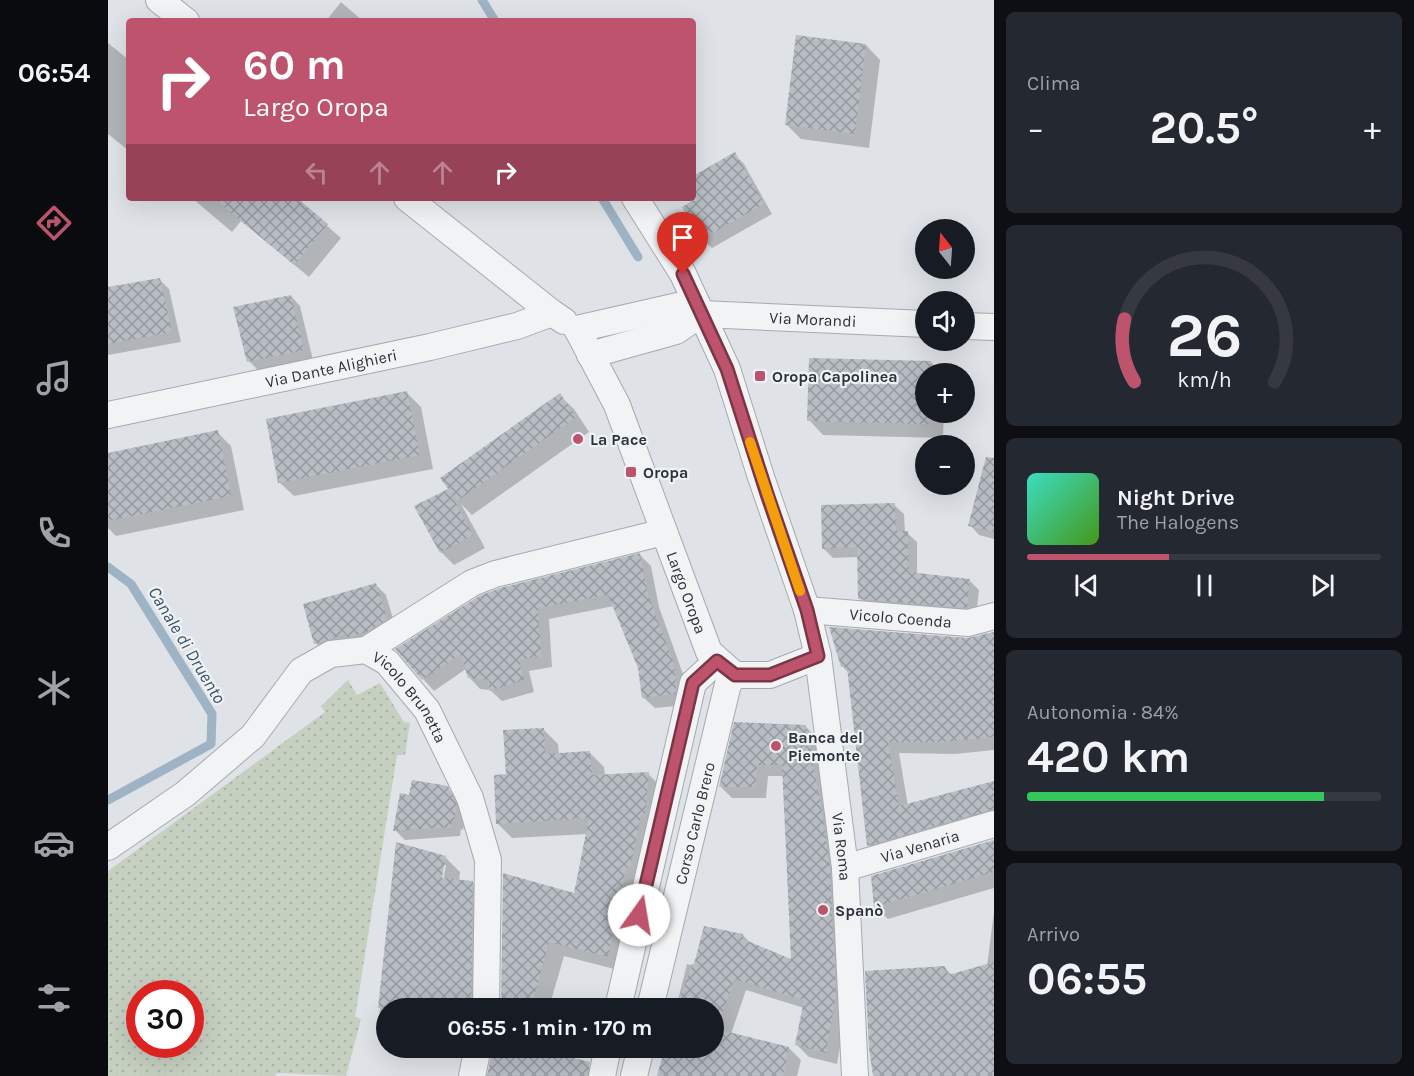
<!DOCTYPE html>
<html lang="it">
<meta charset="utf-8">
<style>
body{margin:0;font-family:Karla,sans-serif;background:#242831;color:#f1f3f6;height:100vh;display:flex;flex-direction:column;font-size:22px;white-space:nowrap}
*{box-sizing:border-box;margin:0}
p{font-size:20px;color:#9ea1a6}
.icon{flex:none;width:33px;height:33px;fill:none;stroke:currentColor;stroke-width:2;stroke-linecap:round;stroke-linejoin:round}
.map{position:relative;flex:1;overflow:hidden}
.drawer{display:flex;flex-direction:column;gap:12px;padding:12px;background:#0d0f14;width:420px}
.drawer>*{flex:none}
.guide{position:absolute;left:18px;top:18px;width:570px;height:183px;border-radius:6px;box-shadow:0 6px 24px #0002;background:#bd536c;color:#fff;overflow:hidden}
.needle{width:39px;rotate:343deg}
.fabs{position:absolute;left:807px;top:219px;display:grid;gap:12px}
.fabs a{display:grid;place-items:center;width:60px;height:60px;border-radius:50%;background:#171b24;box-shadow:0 6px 24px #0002;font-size:30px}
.speed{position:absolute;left:18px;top:980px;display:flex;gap:12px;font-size:30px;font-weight:700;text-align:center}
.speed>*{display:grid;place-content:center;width:78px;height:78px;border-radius:50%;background:#171b24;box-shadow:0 6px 24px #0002;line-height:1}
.speed .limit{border:9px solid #d22;background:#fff;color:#111}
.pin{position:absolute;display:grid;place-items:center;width:51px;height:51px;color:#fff;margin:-62px -26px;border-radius:50% 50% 50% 0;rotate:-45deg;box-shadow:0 0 6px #0007}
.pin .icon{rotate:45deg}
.me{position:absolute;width:66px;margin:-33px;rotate:13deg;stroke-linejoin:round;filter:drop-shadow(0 0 4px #0008)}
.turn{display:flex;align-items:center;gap:21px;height:126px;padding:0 18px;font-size:27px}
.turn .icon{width:78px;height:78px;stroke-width:2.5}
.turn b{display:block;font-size:42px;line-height:51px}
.lanes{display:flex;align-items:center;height:57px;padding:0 18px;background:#0003;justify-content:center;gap:30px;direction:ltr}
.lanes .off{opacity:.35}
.big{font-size:45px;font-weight:700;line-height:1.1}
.drawer .tile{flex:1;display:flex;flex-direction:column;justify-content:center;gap:9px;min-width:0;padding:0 21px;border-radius:9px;background:#242831}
.drawer .dial{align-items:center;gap:0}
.dial svg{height:156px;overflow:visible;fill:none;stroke:#363941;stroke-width:7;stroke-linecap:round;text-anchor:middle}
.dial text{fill:#f1f3f6;stroke:none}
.song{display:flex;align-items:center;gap:18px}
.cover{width:72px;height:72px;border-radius:9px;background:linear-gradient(135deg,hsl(170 70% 55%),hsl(100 70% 35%))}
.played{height:6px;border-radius:3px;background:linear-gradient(90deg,#bd536c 40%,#363941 40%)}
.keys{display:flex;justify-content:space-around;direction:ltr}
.heat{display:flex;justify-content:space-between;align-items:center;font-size:33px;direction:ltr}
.charge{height:9px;border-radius:4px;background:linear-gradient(90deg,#34c759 84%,#363941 0)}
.trip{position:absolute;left:268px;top:998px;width:348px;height:60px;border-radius:30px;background:#171b24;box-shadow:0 6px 24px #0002;font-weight:700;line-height:60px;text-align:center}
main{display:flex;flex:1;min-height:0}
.tab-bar{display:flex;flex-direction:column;width:108px;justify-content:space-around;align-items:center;background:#090b0e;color:#9ea1a6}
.tab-bar .icon{width:42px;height:42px}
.tab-bar .on{color:#bd536c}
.tab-bar b{font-size:27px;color:#f1f3f6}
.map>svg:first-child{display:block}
</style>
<main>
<nav class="tab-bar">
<b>06:54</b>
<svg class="icon on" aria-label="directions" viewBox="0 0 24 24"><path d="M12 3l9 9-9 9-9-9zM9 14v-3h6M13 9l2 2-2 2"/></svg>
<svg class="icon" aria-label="music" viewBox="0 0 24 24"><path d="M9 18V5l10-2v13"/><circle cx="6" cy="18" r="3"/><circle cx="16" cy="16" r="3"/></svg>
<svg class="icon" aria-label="phone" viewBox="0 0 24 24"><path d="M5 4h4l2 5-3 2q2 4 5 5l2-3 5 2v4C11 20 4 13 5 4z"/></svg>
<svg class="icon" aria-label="climate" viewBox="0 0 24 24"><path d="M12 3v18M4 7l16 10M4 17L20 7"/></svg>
<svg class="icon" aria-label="car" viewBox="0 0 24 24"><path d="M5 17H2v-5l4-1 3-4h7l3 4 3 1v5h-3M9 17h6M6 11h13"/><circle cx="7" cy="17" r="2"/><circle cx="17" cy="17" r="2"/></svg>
<svg class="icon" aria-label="filters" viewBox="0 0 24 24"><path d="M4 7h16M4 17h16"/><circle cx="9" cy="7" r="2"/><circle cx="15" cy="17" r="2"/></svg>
</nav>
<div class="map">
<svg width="886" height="1076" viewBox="0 0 886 1076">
<defs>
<pattern id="grass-dots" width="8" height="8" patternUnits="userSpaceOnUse" patternTransform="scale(1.5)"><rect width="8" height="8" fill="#c6d0c1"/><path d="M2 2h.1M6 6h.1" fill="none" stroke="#aab3a7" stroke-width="1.8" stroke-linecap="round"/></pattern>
<pattern id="building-cross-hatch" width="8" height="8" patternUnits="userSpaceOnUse" patternTransform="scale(1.5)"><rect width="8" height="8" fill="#b7bdc3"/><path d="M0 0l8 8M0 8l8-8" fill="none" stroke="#959aa0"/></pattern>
</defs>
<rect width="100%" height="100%" fill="#dfe3e7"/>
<path fill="url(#grass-dots)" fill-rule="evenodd" d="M240,680L249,695L272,683L296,722L302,723L297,755H289L247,1017L253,1019L238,1076L169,1073L167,1076H0V871L217,712L213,706ZM32,993H82V1044H32Z"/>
<path fill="#0003" fill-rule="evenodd" d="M233,2L255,21H218Z
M0,43L21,60V151L0,134Z
M758,45L772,60L761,148L693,139L679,125Z
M626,154L636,164L664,214L604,248L594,239L576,207L584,203L581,198H585V178Z
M84,198H187L233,238L201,277L133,221L124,232Z
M51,279L61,289L73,342L0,355V289Z
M183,296L192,306L205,360L151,371L141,361Z
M823,362L834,374H818V412H836L835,438L715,435L701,420Z
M299,393L313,407L325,469L186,496L171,482Z
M451,395L466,409L481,432L364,515L353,504L377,548L346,565L333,552L308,507L342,489Z
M109,432L123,446L136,510L8,536L0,528V454Z
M886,498V539L871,535L862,525Z
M786,505L796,514L797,533H799L809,542V575L861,580L871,590L868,617L762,608L752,598L751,557L725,558L715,548Z
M532,555L543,566L551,607L576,677L578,705L547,708L535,697L532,668L506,606L441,619L444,667L421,671L426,692L394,701L382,690L372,689L361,677L358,669L326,691L289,650Z
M268,585L278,595L288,629L217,653L208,643Z
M886,633V750L847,754L791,753L800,806L886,783V824L773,857L761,845L741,673L734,666Z
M697,726L709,738L727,831L739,1007L729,1064L701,1057L689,1045L696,1008L638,990L623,1034L681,1048L693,1060L689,1076H551L558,1047H606V1008H568L579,964L587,966L635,935L643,944L685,961L676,776H660L658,798H624L612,786Z
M435,729L450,744L451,755L482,753L496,767L497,776L540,774L555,788L514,971L456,956L441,1008H395L467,895L480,834L404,838L389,823L399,776Z
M339,788L349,798L358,817L355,830L353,829L352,836L297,840L287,830L302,796Z
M886,841V888L780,919L768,907L764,877Z
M290,844L337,857L352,872L351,881L364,882L379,897L378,1008H279V1026L271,1017ZM335,865H338L334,886L332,885Z
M886,912V1076H767L837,968L844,975L879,966Z
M339,1047H381L371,1056Z
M386,1047H431L429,1051L476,1062L489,1076H381Z"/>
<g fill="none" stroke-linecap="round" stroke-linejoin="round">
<path stroke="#9eb3c3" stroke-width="9" d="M374,0L387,21
M494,198L530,257
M0,567L23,584L104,714L103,744L0,800"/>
</g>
<path fill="url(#building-cross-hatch)" d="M688,35L758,44L747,134L677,125Z
M627,152L656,204L593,239L574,207L585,200V176Z
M106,198H189L220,224L186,265Z
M52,278L64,332L0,344V287Z
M183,295L196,350L139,362L125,307Z
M701,358L823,361V374H818V412H822L821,424L699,421Z
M299,391L312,455L170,483L158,419Z
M452,393L468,417L349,501L332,478Z
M110,430L123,496L0,521V453Z
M878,457L886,458V532L860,526Z
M340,489L365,535L332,553L306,506Z
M787,503L788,531H800L801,572L862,579L859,608L750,599L749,547L714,549L713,505Z
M532,553L540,594L566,664L568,688L567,694L534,698L530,668L500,595L430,608L433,656L411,660L416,680L381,691V680L360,678L353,654L314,680L287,649L371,596L392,588Z
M268,583L279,619L259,632L241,637H239L238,634L206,644L195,604Z
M721,627L859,638L886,632V737L834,742H780L791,806L886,781V809L759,846L739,667H733Z
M626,722L698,725L715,818L722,869L728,994L718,1053L687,1045L696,1000L626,979L609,1029L681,1047L675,1076H549L557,1047H606V1008H568L584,964H586L596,926L635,934V939L683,959L674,765H649L647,787H611Z
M436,728L437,754L482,751L484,775L541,772L537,815H533L522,868L518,867L500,957L441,942L423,1008H393L395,873L466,893L481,818L388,824L386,775L398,774L395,730Z
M304,780L340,786L349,806L346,821H344L343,827L285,831L292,793L301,795Z
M886,840V872L766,907L763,876Z
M288,842L338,856L334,878L365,881L363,1008H270Z
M886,962V1076H765L761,1048L757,971L837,966L840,975Z
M385,1047H418L482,1062L479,1076H379Z"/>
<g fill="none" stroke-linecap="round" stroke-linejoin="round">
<defs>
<g id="street">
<path d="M51,0L78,21"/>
<path d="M299,198L444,313L456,321"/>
<path id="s1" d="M527,198L575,274L619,369L653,477L699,610L710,656L737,868L747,1076"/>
<path d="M856,326L886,327"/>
<path id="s2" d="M469,329L509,405L601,652L627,675H662L710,656"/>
<path id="s3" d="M469,329L570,306L593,314L818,324"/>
<path d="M482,355L568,331L593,314"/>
<path id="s4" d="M0,415L322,347L409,326L444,313"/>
<path id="s5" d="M699,610L860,623L886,616"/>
<path d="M258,650L364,583L387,574L556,532"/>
<path id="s6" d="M0,847L77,794L145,736L193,671L223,654L258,650L279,662L319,710L362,798L380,860L378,1008"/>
<path id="s7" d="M737,868L886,824"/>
<path d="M510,1008L585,683L609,661"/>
<path id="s8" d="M542,1008L620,684L627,675"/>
<path d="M364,1076L370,1047"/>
<path d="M494,1076L500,1047"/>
<path d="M526,1076L533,1047"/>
</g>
</defs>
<use href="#street" stroke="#a5aab0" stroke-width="28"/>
<use href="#street" stroke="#f1f3f5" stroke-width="26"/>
</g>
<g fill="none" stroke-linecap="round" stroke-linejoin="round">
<defs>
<path id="route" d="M531,915L585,683L609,661L627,675H662L710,656L699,610L659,494L619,369L575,274"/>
</defs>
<use href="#route" stroke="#7b3646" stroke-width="15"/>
<use href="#route" stroke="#bd536c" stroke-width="10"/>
<path stroke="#f59e0b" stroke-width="10" d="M642,442L692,591"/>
</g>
<g fill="#bd536c" stroke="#eff2f4" stroke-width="2">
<rect x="646" y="370" width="12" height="12" rx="3"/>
<circle cx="470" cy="439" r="6"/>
<rect x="517" y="466" width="12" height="12" rx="3"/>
<circle cx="668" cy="746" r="6"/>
<circle cx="715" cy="910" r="6"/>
</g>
<g text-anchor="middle" stroke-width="4.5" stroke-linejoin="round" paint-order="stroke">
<g font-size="16" fill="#2a323c" stroke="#eff2f4">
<text dy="6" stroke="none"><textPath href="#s3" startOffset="240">Via Morandi</textPath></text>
<text dy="6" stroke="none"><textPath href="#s4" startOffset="228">Via Dante Alighieri</textPath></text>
<text dy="6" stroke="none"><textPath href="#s2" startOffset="286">Largo Oropa</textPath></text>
<text dy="6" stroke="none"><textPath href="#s5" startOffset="94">Vicolo Coenda</textPath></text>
<text dy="6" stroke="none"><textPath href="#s6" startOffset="399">Vicolo Brunetta</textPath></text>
<text dy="6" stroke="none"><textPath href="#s8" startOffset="190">Corso Carlo Brero</textPath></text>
<text dy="6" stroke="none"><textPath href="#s7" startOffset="78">Via Venaria</textPath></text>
<text dy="6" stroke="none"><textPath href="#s1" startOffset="688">Via Roma</textPath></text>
</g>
<g font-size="16" font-weight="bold" fill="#2a323c" stroke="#eff2f4" text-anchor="start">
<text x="664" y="382">Oropa Capolinea</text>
<text x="482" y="445">La Pace</text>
<text x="535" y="478">Oropa</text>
<text x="680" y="743">Banca del<tspan x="680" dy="18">Piemonte</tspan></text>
<text x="727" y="916">Spanò</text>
</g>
<g font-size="18" font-style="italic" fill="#39546b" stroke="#eff2f4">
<text transform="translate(79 645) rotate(59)" y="6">Canale di Druento</text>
</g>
</g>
</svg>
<div class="fabs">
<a><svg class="needle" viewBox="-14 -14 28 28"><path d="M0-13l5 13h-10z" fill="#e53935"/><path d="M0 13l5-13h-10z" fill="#9ea1a6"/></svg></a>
<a><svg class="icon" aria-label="sound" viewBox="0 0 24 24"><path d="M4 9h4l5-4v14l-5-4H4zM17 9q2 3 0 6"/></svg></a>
<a>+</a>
<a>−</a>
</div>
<div class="speed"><div class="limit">30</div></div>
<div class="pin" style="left:575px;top:274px;background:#d93025"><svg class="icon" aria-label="arrive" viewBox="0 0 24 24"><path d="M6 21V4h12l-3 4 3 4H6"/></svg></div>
<svg class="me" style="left:531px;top:915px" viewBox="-20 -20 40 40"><circle r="19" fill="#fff"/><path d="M0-13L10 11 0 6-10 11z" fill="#bd536c"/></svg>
<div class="trip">06:55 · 1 min · 170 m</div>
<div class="guide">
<div class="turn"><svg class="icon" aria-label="right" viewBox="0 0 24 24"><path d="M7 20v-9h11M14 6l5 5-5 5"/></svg><div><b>60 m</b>Largo Oropa</div></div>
<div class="lanes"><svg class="icon off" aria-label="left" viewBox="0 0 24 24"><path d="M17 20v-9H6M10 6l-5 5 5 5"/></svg><svg class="icon off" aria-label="ahead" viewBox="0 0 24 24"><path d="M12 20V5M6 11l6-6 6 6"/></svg><svg class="icon off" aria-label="ahead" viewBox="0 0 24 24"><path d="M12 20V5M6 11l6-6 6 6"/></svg><svg class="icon" aria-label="right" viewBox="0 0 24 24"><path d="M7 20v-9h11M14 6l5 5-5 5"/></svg></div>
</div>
</div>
<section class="drawer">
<div class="tile"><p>Clima</p>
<div class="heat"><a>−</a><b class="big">20.5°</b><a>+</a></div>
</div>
<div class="tile dial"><svg viewBox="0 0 100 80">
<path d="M14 69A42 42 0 1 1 86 69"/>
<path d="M14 69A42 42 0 0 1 9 37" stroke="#bd536c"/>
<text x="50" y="56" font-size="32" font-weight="700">26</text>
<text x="50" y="72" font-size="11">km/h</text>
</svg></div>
<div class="tile">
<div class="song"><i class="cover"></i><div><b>Night Drive</b><p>The Halogens</p></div></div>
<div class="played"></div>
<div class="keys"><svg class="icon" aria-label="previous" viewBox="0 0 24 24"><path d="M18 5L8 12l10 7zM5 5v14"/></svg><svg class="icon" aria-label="pause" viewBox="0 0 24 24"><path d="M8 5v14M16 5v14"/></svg><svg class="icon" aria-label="next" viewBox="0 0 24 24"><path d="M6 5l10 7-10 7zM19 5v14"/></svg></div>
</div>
<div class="tile"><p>Autonomia · 84%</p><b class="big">420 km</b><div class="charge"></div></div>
<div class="tile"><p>Arrivo</p><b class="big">06:55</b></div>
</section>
</main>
